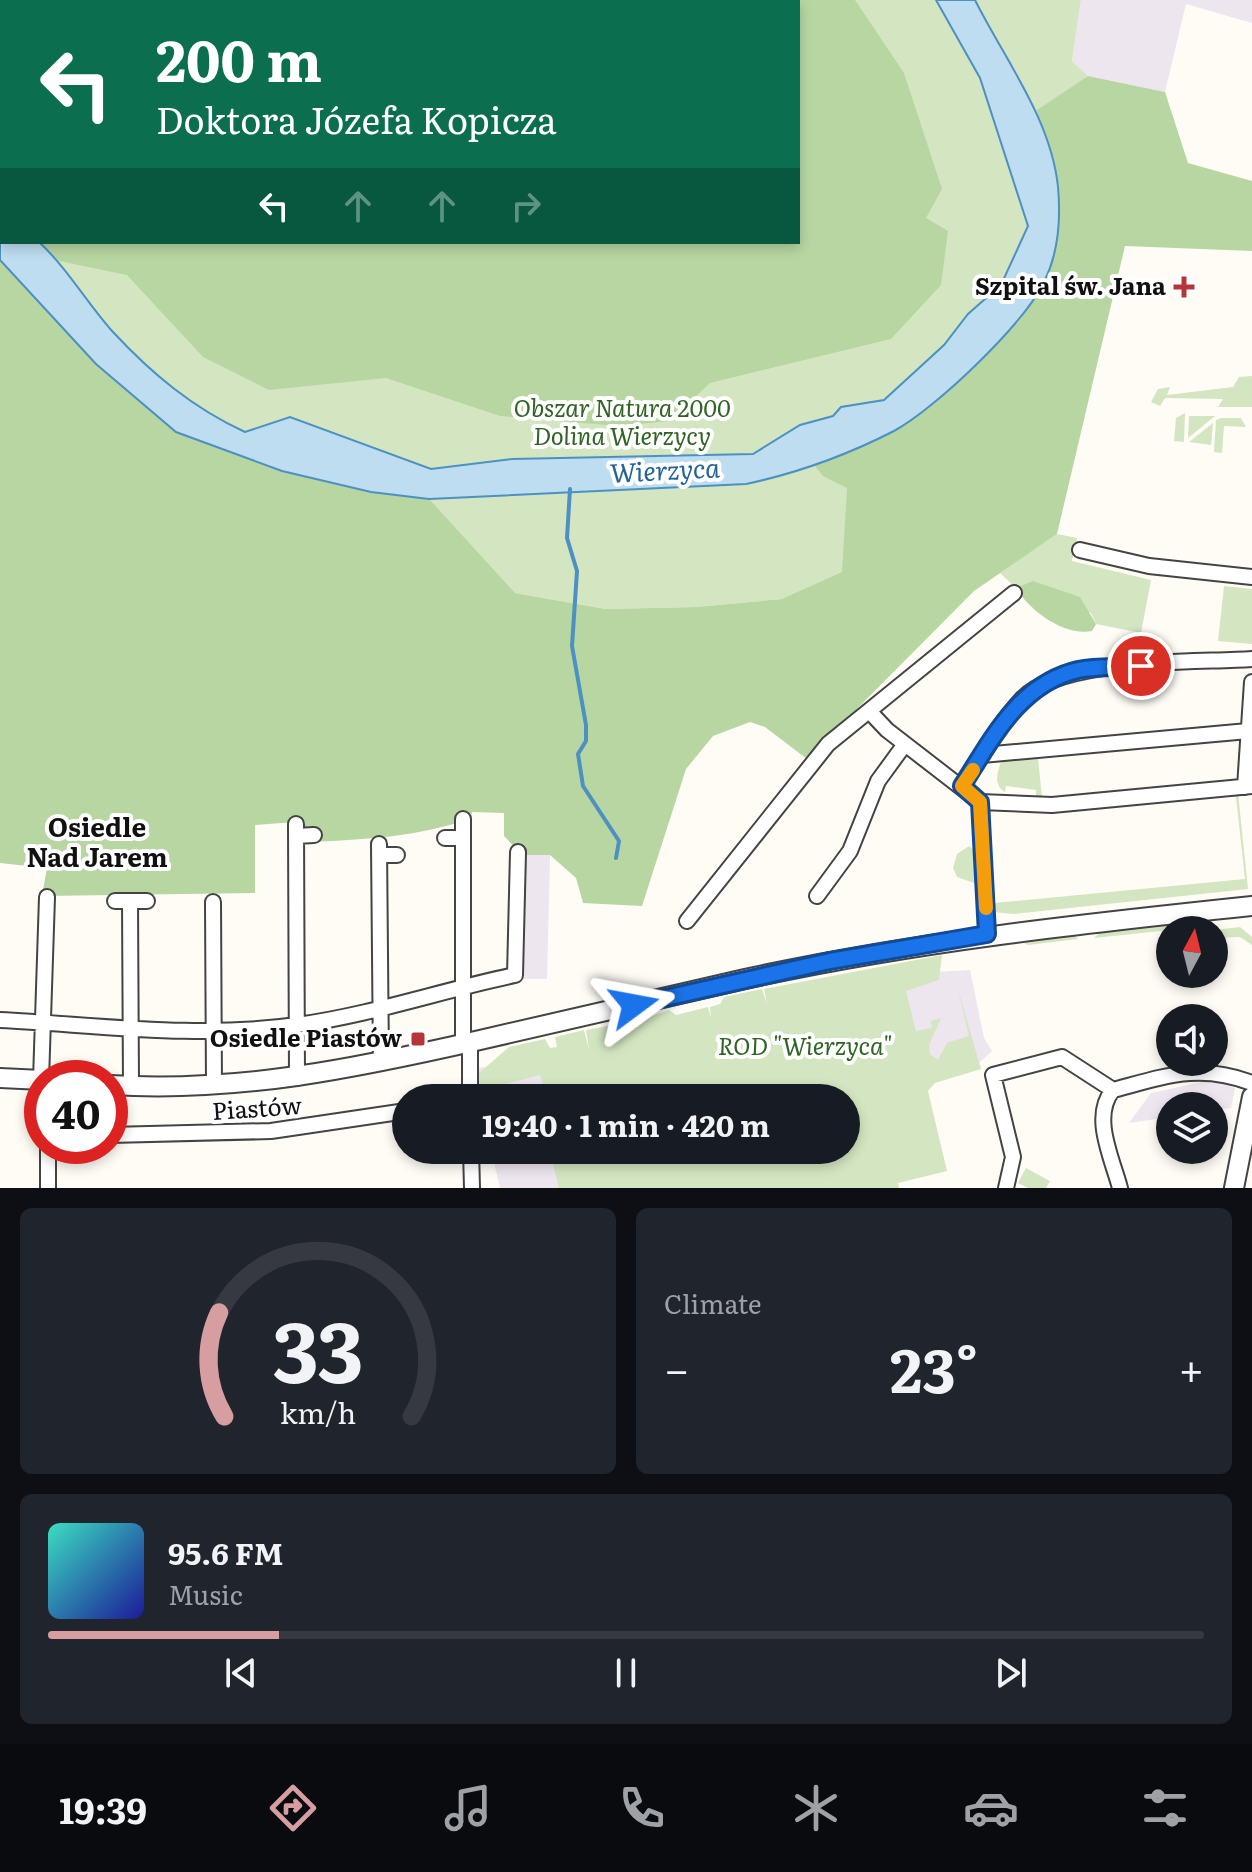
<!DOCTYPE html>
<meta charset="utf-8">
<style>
body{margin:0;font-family:Literata,serif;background:#20242c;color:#f1f3f6;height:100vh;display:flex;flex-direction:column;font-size:30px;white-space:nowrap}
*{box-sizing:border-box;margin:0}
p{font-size:26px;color:#9ea1a6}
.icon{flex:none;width:44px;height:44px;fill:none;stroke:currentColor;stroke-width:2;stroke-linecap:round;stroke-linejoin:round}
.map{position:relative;height:1188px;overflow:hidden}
.panel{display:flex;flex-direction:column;gap:20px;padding:20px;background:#0d0f14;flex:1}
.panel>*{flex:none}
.hud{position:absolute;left:0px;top:0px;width:800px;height:244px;box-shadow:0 4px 12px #0003;background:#0b6e4f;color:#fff;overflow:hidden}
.needle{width:52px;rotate:7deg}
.controls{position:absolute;left:1156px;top:916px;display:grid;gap:16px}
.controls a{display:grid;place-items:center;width:72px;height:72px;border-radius:50%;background:#171b24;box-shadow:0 4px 12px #0003;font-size:40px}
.speed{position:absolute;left:24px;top:1060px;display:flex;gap:16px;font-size:40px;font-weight:700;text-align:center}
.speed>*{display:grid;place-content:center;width:104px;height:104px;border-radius:50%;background:#171b24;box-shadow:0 4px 12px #0003;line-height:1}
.speed .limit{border:12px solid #d22;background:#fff;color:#111}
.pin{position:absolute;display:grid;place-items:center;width:68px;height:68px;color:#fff;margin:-34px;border:4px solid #fff;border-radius:50%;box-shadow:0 2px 8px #0007}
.me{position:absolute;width:88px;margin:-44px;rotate:77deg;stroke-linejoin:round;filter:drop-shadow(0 0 6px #0008)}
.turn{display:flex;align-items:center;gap:28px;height:168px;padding:0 24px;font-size:36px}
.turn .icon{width:104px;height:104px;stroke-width:2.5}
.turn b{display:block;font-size:56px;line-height:68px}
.lanes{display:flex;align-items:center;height:76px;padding:0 24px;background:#0003;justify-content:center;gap:40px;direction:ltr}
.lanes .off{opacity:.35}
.big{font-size:60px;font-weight:700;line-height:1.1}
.panel .card{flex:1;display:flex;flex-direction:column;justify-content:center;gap:12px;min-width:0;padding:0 28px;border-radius:12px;background:#20242c}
.panel .dial{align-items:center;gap:0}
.dial svg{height:208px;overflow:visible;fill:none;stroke:#363941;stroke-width:7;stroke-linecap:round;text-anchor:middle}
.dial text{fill:#f1f3f6;stroke:none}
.song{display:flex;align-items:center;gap:24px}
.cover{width:96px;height:96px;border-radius:12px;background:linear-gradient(135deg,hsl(170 70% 55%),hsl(240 70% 35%))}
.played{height:8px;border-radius:4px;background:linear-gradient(90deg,#d69ea1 20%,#363941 20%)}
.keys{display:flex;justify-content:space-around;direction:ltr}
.heat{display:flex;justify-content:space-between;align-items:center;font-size:44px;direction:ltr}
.panel .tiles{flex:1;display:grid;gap:20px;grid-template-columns:1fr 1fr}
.card:last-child{grid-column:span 2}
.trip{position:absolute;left:392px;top:1084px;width:468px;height:80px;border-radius:40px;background:#171b24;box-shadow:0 4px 12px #0003;font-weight:700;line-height:80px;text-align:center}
.menu{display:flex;height:128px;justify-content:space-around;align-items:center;background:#090b0e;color:#9ea1a6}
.menu .icon{width:56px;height:56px}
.menu .active{color:#d69ea1}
.menu b{font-size:36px;color:#f1f3f6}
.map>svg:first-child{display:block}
</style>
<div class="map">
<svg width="1252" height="1188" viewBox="0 0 1252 1188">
<rect width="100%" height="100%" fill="#fefcf5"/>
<path fill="#ede6ee" d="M1081,0H1252V23L1186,4L1165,92L1088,76L1072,61Z
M522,855H550L547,979H520Z
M970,970L984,1038L992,1051L979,1063L925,1077L900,974Z
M559,1058L569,1098H479L476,1068Z
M1211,1080L1235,1088L1231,1108L1214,1110V1106H1170V1117L1129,1123L1151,1093Z
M491,1150H581L590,1188H500Z"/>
<path fill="#d4e6c1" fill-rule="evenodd" d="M0,0H1081L1072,61L1088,76L1085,78L1112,240L849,574L782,599L696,607L606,609L515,593L0,310ZM2,2H798V242H2Z
M1252,376V407H1218L1223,399L1165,398L1160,406L1151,402L1158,389L1170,387L1167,395L1233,387L1239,377Z
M1185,413L1184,442L1174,441L1176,418Z
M1189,416H1215L1188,438Z
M1221,418H1241L1246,427L1224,426L1222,453L1214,452L1216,420Z
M1213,423L1211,445L1189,442Z
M1057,534L1077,538L1072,561L1151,580L1141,633L1096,624L1091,613L1016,588L1000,573Z
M1224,586L1252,589V644L1218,641Z
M1008,755L1038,758L1042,797L1036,796V790L1006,786L1005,792C992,784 998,771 1002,759Z
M1238,793L1248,889L1014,914L993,912L990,851L994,903L1245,879L1236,797H1224Z
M969,846L977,853L978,878L974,883L957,877L953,868L957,854Z
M1191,924L1190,928L1094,938L1104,928Z
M975,927L969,930L497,1027L756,967Z
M1240,927L1252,937V945L1240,937L1214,938V930Z
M1072,933L1078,939L1028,945L1020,941Z
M942,955L939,980L906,991L916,1031L932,1028L931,1021L941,1018L929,1045L930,1054L938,1060L947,1043L969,1036L958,989L981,1069L935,1083L928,1091L947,1171L898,1183L899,1188H559L553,1164L564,1160L561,1150H846V1098H547L540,1075L486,1089L479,1087V1073L509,1047L545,1039L550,1048L557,1047L555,1037L584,1030L589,1050L586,1030L624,1023L625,1026L669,1010L676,1015L708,1007L711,1018L710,1007L720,1004L724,997L762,989L767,1004L764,989Z
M1026,1168L1050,1181L1046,1188H1028L1018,1183Z"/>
<path fill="#b8d6a2" d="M0,0H677L678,2H2V206Z
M682,0H855L904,73L942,189L926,218L948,231L941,285L891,339L710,383L669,421L618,426L500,416L386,378L269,390L203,357L127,275L59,261L39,242H798V2Z
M1088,76L1165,92L1188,163L1252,181V251L1125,246L1057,534L974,591L807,759L765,727L750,722L713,736L686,769L642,906L583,903L576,878L550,855H522L504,836V813L472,812L471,818C420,837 361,840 306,842L295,822L255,825V893L42,896L47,868L0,863V260L96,364L176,432L282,471L371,492L429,499L515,593L606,609L696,607L782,599L842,572L847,488L823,476L815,466L897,429L961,379L1019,321L1044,282L1058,185L1037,110Z
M1033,581L1080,597L1096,624L1092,631C1064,636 1031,612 1016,588Z"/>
<path fill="#beddf1" stroke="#4c91c1" stroke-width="2" d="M936,0H975C1005,60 1051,119 1058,187C1061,220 1059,252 1044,282C1024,324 935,409 894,431C847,455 798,473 746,484L429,499L371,492L282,471L176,432L96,364L0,260V205L2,242H39C68,269 87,303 113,332C152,374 193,408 245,432L290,417L431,469L512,459L753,454L800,425L833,416L841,407L884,400L944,345L968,314L1001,285L1028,226L980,78Z"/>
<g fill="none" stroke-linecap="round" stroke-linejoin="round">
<path stroke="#4c91c1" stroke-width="4" d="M570,489L567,538L577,571L572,646L586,725V741L578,754L583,786L619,841L616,858"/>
<defs>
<path id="minor" d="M1080,550L1149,566L1252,577
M870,712L887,730L980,802L1052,805L1252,786
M982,755L1248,731
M962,786C980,758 998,725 1021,700C1060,657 1194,663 1252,659
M1245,787L1252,682
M980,802L987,934
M463,819V1044
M296,824L297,1078
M296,836L314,835
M445,838H463
M379,844L381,1063
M379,855H397
M817,896L850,851L878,781L905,744
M115,901H147
M130,901L131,1086
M213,902L214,1086
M687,921L828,744L1014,593
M0,1020C99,1025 197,1039 297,1025C371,1015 443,990 515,975L518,852
M470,1042V1098
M41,1080L47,897
M1113,1090C1091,1116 1112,1158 1120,1188
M110,1135L271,1131L406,1111
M471,1150L472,1188
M48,1188V1146
M1006,1188L1013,1157L993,1075L1062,1057L1113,1090C1166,1076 1199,1063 1252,1083"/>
<path id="tertiary" d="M0,1078L42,1080
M110,1085C237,1093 357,1068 480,1040C568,1020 656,999 745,979C914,942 1080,924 1252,906
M1234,1188L1252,1097"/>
</defs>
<use href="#minor" stroke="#444" stroke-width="18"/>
<use href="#tertiary" stroke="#444" stroke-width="22"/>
<use href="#minor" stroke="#fff" stroke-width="14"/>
<use href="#tertiary" stroke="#fff" stroke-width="18"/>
</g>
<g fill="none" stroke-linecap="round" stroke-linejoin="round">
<defs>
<path id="route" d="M634,1005L830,961L987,934L980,802L962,786C992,739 1019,684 1078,670C1098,666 1120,668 1141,666"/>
</defs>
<use href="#route" stroke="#114b97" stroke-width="20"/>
<use href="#route" stroke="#1a73e8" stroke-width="14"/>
<path stroke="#f59e0b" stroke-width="14" d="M973,770L962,786L980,802L986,908"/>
</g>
<g fill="#b53539" stroke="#fff" stroke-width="3">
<path d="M1180 275h8v8h8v8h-8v8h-8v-8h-8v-8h8z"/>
<rect x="410" y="1031" width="16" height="16" rx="4"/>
</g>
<g text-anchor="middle" stroke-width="8" stroke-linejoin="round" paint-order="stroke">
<g font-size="24" font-weight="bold" fill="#111" stroke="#fff" text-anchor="end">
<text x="1166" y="295">Szpital św. Jana</text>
<text x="402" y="1047">Osiedle Piastów</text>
</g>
<g font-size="24" font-style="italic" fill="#326326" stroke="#fff">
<text x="622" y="417">Obszar Natura 2000<tspan x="622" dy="28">Dolina Wierzycy</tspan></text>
<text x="805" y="1055">ROD "Wierzyca"</text>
</g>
<g font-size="24" fill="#111" stroke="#fff">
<text transform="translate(257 1109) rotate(-4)" y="8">Piastów</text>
</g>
<g font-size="26" font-style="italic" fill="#246498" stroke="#fff">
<text transform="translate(665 471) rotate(-3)" y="9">Wierzyca</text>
</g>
<g font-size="26" font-weight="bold" fill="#111" stroke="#fff">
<text x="97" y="837">Osiedle<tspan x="97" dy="30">Nad Jarem</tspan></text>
</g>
</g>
</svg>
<div class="controls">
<a><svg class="needle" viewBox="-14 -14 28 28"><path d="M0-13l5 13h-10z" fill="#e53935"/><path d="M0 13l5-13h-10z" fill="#9ea1a6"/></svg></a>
<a><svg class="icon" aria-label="sound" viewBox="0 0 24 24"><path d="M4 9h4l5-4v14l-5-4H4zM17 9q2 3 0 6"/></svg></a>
<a><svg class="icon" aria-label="layers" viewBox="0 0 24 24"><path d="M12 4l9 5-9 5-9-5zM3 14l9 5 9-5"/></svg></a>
</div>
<div class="speed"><div class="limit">40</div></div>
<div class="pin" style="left:1141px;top:666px;background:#d93025"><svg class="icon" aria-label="arrive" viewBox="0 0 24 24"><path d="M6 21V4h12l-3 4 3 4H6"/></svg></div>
<svg class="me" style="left:634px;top:1005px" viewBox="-20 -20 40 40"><path d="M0-17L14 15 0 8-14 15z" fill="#1a73e8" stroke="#fff" stroke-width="4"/></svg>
<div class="trip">19:40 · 1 min · 420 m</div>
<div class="hud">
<div class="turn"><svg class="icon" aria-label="left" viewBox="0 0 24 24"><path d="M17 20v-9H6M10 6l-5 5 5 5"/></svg><div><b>200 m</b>Doktora Józefa Kopicza</div></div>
<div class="lanes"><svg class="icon" aria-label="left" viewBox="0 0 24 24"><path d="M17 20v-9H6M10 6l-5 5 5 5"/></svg><svg class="icon off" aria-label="ahead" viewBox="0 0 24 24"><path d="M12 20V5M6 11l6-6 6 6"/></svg><svg class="icon off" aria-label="ahead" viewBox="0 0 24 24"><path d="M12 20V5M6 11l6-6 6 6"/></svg><svg class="icon off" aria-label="right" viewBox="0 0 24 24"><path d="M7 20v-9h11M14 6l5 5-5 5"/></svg></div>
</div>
</div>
<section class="panel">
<div class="tiles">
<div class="card dial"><svg viewBox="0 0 100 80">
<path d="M14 69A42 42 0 1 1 86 69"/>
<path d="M14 69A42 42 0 0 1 12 29" stroke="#d69ea1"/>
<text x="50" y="56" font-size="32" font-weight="700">33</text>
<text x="50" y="72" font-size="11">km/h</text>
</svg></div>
<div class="card"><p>Climate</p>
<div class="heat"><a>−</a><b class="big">23°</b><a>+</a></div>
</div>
<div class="card">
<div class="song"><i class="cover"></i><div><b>95.6 FM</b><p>Music</p></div></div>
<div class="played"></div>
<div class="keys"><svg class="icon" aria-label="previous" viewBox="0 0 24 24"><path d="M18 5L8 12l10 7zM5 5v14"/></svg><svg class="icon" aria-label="pause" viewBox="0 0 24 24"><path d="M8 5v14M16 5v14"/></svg><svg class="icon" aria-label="next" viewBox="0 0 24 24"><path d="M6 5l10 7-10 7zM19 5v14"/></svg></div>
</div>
</div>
</section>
<nav class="menu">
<b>19:39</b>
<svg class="icon active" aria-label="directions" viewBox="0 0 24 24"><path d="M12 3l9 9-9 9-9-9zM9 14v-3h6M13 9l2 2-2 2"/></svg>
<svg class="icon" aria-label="music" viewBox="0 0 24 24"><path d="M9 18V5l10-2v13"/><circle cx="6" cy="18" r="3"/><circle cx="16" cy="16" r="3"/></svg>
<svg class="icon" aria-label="phone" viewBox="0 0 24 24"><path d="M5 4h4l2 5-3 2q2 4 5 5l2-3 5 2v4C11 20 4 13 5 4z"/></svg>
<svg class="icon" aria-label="climate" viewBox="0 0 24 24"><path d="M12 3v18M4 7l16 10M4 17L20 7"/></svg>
<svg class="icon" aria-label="car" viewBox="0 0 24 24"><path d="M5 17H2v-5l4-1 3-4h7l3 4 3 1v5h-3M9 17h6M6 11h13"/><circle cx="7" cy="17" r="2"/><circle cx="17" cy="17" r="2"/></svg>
<svg class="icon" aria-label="filters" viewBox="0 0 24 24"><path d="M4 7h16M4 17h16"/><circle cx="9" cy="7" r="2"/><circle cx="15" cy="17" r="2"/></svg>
</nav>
